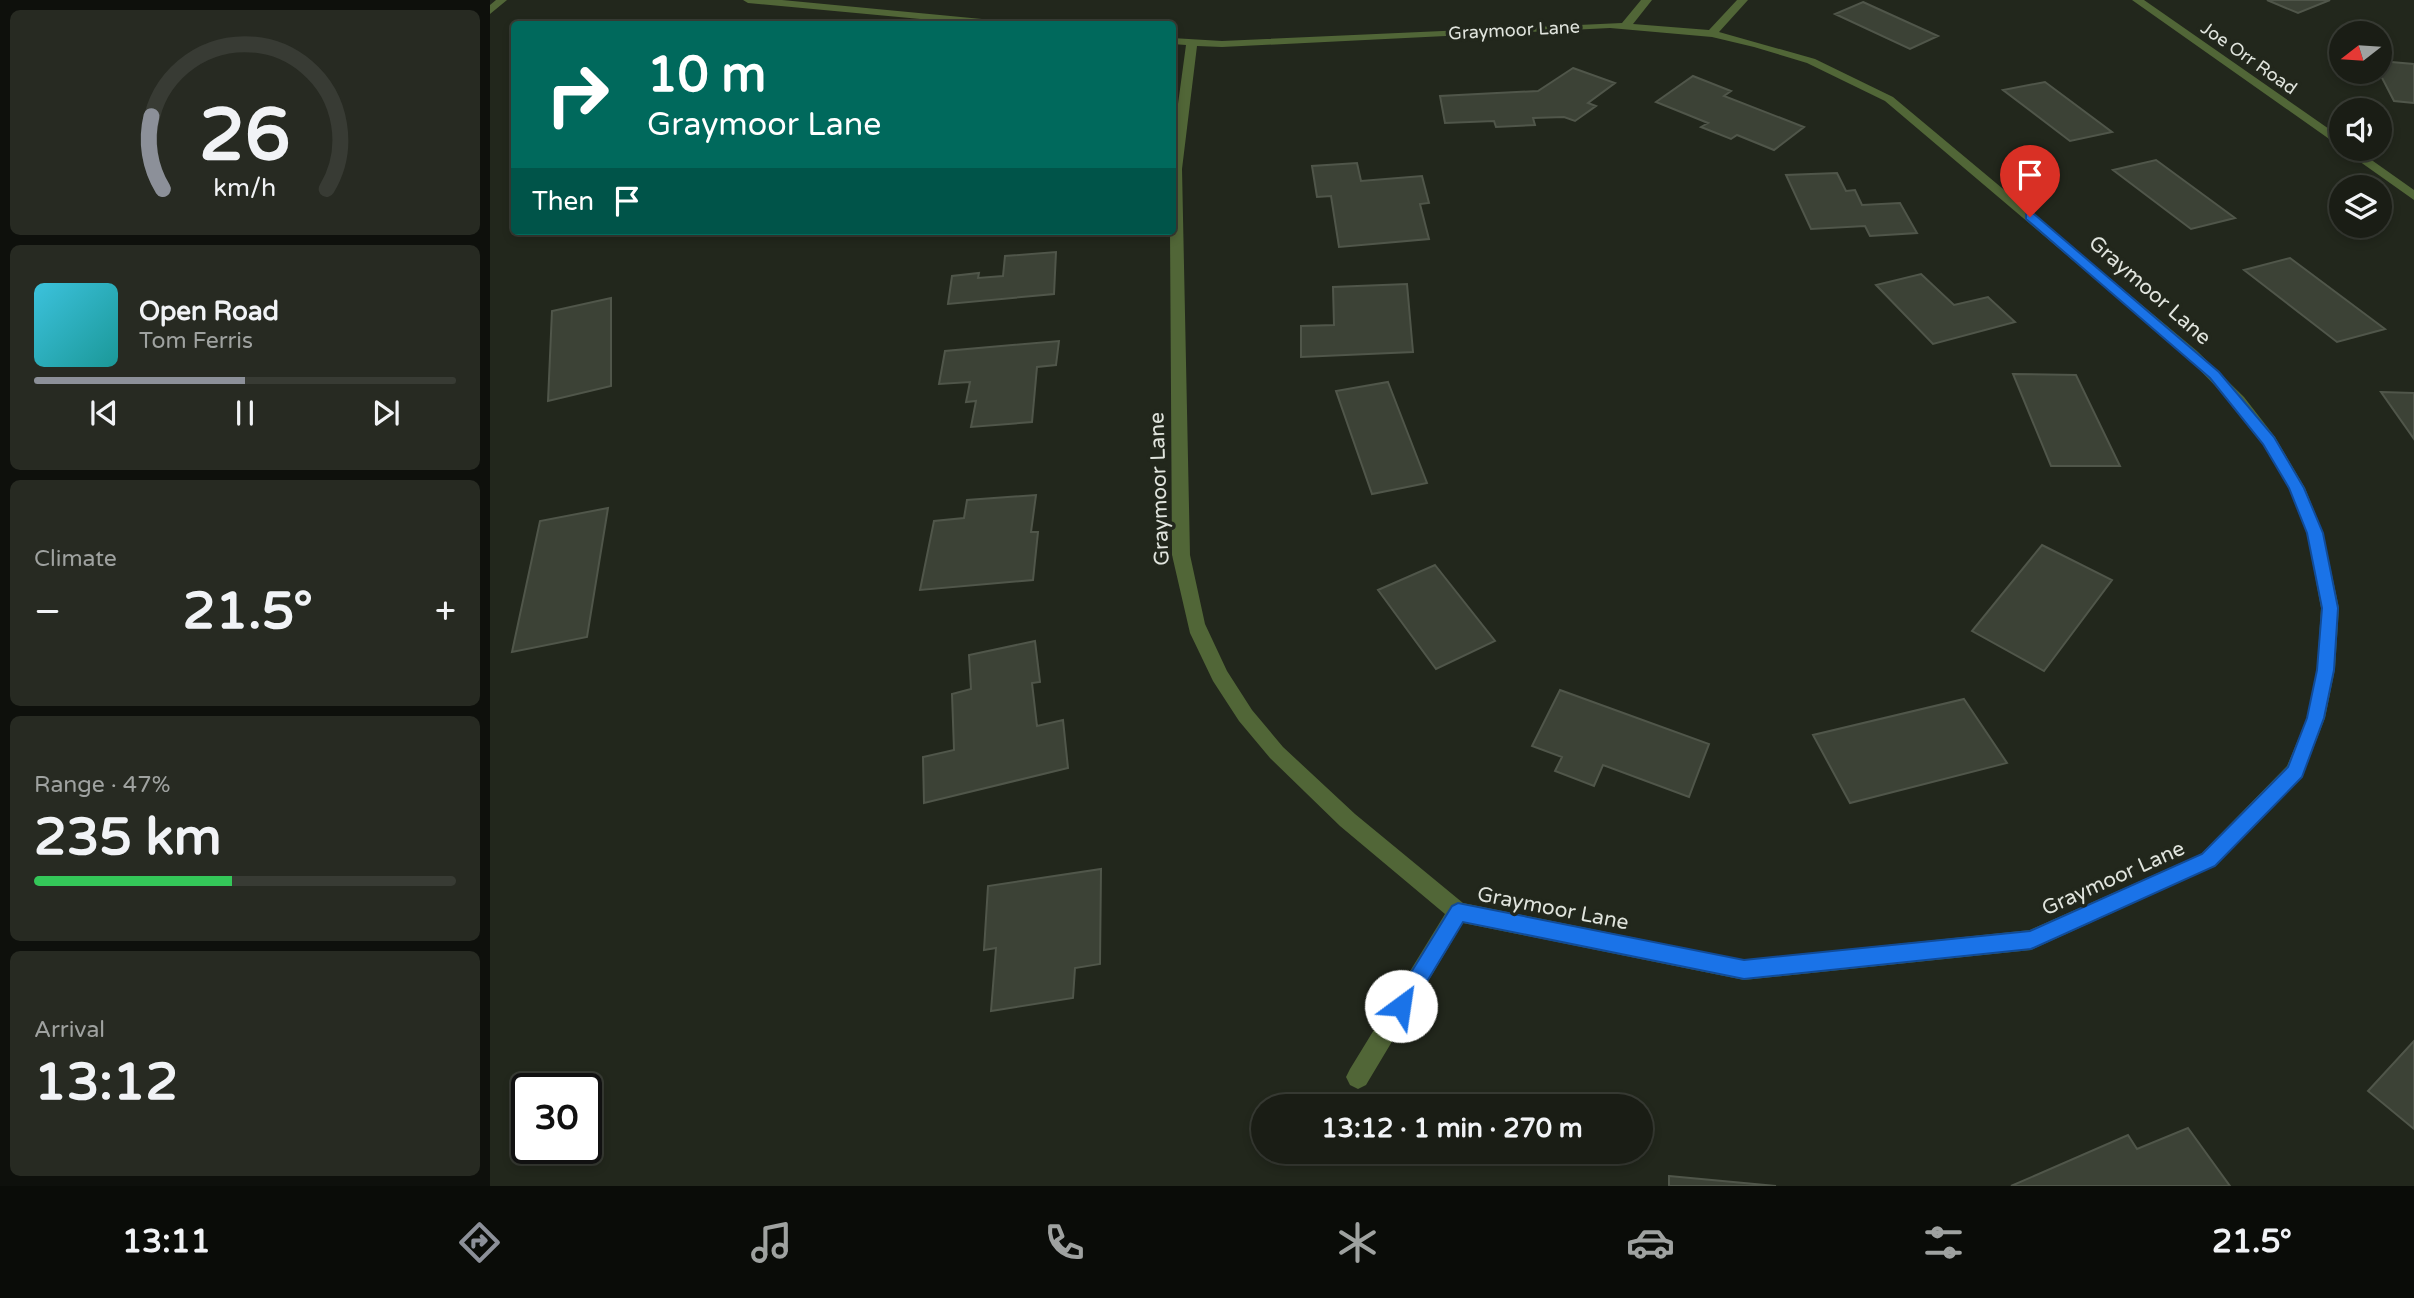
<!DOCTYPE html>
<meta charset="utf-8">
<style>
body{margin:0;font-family:"Varela Round",sans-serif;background:#272a22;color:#f1f3f6;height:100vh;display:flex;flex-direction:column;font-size:26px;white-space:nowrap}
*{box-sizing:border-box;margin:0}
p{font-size:23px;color:#9fa2a0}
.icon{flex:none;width:38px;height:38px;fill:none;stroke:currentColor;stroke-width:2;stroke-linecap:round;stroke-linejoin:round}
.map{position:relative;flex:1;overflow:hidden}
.panel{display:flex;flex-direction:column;gap:10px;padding:10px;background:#0e100c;width:490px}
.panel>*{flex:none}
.guide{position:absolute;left:21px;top:21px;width:665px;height:214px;border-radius:7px;box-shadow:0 4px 10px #0003,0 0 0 2px #383b34;background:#00695c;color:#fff;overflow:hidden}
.needle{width:46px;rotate:253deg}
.tools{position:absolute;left:1839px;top:21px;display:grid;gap:14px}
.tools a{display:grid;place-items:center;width:63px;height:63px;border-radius:50%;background:#1a1d15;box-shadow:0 4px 10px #0003,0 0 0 2px #383b34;font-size:35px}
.speed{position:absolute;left:21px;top:1073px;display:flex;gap:14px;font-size:35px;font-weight:700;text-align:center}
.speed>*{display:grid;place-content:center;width:91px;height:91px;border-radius:50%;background:#1a1d15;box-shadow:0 4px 10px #0003,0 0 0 2px #383b34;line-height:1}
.speed .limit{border:4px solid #111;border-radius:10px;background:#fff;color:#111}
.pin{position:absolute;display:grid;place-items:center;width:60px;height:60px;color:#fff;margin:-72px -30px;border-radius:50% 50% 50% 0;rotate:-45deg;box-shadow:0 0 7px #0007}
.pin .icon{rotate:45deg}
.me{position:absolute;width:77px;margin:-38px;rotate:31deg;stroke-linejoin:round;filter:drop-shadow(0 0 5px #0008)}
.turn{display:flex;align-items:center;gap:24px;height:147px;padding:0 21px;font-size:32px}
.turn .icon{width:91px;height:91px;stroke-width:2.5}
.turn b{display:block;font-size:49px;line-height:60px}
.then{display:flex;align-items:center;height:66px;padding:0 21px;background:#0003;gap:14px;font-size:26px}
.big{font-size:52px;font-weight:700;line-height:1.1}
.panel .tile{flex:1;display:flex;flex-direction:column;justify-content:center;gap:10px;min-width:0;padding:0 24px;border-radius:10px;background:#272a22}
.panel .dial{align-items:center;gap:0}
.dial svg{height:182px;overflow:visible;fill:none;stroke:#383b34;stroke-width:7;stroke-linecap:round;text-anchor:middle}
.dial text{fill:#f1f3f6;stroke:none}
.song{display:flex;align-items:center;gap:21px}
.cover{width:84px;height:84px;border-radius:10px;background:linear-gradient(135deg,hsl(190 70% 55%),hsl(180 70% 35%))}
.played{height:7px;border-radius:4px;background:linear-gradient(90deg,#8c9099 50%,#383b34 50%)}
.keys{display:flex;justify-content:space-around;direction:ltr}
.heat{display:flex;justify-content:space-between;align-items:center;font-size:38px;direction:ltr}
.charge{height:10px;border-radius:5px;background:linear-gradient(90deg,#34c759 47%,#383b34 0)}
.trip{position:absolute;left:761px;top:1094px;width:402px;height:70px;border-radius:35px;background:#1a1d15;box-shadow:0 4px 10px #0003,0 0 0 2px #383b34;font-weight:700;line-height:70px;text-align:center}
.dock{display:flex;height:112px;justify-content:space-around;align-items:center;background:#0a0c08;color:#9fa2a0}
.dock .icon{width:49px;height:49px}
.dock .current{color:#8c9099}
.dock b{font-size:32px;color:#f1f3f6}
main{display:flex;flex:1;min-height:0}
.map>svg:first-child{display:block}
</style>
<main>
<section class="panel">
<div class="tile dial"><svg viewBox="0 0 100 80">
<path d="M14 69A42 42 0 1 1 86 69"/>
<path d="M14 69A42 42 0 0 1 9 37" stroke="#8c9099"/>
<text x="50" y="56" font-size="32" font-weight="700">26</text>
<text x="50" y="72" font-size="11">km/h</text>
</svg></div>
<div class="tile">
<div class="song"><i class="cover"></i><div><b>Open Road</b><p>Tom Ferris</p></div></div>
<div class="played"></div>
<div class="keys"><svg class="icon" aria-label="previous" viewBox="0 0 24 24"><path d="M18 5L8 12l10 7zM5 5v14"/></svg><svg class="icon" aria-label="pause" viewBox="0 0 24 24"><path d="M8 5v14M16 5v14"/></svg><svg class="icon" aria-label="next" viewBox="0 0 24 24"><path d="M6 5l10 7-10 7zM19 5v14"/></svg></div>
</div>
<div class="tile"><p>Climate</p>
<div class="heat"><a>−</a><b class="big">21.5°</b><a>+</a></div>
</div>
<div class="tile"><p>Range · 47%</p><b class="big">235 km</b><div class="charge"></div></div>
<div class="tile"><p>Arrival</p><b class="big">13:12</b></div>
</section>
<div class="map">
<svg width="1924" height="1186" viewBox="0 0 1924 1186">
<rect width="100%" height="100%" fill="#22271c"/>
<path fill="#3c4236" stroke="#50564a" stroke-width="2" d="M1777,0H1840L1808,13Z
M1373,2L1448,36L1420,49L1345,14Z
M1890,61L1924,64V103L1904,101L1889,72Z
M1083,68L1125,83L1098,103L1106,106L1085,121L1074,117L1043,118L1045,125L1006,127L1004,121L955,123L950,96L1048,91Z
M1203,76L1241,91L1234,96L1314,127L1284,150L1247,135L1241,139L1211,127L1218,123L1166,102Z
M1555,82L1622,132L1580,141L1513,90Z
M1666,160L1745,218L1701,229L1623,170Z
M867,163L871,181L932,176L939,203L930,204L939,239L849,247L841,196L827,197L822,166Z
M1347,173L1356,191L1365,190L1372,205L1410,203L1427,233L1380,236L1375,226L1321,229L1296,175Z
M566,252L564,294L458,304L462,276L489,273L488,278L513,276L515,256Z
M1800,258L1895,329L1847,342L1754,270Z
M1431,274L1464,305L1498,297L1525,322L1443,344L1386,285Z
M917,284L923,352L811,357V326L844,325L843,287Z
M121,298V386L58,401L62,311Z
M569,341L566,365L547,367L542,422L481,427L486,401L476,402L480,382L449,384L455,351Z
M1523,374L1586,375L1630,466H1561Z
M898,382L937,483L882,494L846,391Z
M1891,392L1924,393V439Z
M546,495L541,532H548L543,580L430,590L444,521L474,518L477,500Z
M118,508L97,637L22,652L50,521Z
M1552,545L1622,580L1554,671L1482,631Z
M945,565L1005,641L946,669L888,590Z
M545,641L550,682L542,683L547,726L573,720L578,768L434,803L433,757L464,750L462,694L481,689L479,655Z
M1070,690L1219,744L1199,797L1113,765L1104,786L1065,771L1072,757L1042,746Z
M1474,699L1517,763L1360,803L1323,735Z
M611,869L610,964L585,968L583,998L501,1011L506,948L494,950L498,886Z
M1924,1041V1129L1878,1091Z
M1698,1128L1740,1186H1521L1638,1135L1647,1149Z
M1179,1176L1286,1186H1179Z"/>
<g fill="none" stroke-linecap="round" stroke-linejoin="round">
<path fill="#516637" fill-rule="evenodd" d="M6,0H17L0,14V5Z
M253,0H292L513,21L518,24H484L258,3Z
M1151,0H1162L1143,24L1219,30L1247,0H1258L1229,32L1325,59L1403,97L1707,351L1754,397L1785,437L1815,488L1833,533L1849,608L1845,669L1835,718L1812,777L1725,866L1541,950L1254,980L973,923L876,1085L868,1089L860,1085L856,1077L860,1069L955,914L850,826L780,758L749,721L723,681L700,633L682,555L680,231H682V148L696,45L682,44V38L732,41L1132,23ZM1120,28L1222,37L1264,47L1317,63L1395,101L1697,357L1744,405L1773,444L1799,488L1817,533L1831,608L1827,669L1817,718L1797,766L1711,854L1540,930L1254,960L973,903L865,814L793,747L762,710L737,671L715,624L700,555L692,169L707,46L732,47Z
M1642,0H1654L1852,138V148Z
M1852,149H1866L1924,190V200Z"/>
</g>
<path fill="#1a73e8" stroke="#114b97" stroke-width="2" d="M1536,214H1544L1729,372L1784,437L1814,488L1833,533L1848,608L1844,670L1834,718L1812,777L1725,866L1541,949L1254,979L973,922L918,1013L911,1016L904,1013L901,1006L904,1000L962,906L968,903L1254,960L1540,931L1712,854L1798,767L1817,718L1827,670L1832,608L1817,533L1799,488L1773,444L1720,378L1536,219Z"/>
<g text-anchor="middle" stroke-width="7" stroke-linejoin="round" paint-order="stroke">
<g font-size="18" fill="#e0e4dd" stroke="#22271c">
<text transform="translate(1024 30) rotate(-3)" y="6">Graymoor Lane</text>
<text transform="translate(1759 58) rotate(35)" y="6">Joe Orr Road</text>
</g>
<g font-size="21" fill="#e0e4dd" stroke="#22271c">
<text transform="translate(1660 290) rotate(41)" y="7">Graymoor Lane</text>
<text transform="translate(669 489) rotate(-92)" y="7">Graymoor Lane</text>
<text transform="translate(1623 878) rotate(-24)" y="7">Graymoor Lane</text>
<text transform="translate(1063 908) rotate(11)" y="7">Graymoor Lane</text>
</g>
</g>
</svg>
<div class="tools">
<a><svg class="needle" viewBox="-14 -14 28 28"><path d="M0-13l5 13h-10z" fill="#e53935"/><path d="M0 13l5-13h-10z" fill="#9fa2a0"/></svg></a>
<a><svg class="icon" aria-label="sound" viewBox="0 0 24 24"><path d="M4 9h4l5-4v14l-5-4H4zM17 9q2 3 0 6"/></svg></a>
<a><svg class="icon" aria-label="layers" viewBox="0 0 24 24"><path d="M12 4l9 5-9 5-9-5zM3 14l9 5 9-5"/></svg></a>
</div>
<div class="speed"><div class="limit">30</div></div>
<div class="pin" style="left:1540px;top:217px;background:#d93025"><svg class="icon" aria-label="arrive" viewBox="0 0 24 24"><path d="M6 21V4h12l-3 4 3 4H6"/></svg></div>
<svg class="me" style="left:911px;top:1006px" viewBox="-20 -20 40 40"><circle r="19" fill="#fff"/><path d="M0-13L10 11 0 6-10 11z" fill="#1a73e8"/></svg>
<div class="trip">13:12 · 1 min · 270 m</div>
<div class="guide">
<div class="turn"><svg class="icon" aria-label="right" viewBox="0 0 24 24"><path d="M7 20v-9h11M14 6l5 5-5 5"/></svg><div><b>10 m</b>Graymoor Lane</div></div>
<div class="then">Then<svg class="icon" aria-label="arrive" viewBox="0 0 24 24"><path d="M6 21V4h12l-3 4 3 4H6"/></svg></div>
</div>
</div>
</main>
<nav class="dock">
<b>13:11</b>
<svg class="icon current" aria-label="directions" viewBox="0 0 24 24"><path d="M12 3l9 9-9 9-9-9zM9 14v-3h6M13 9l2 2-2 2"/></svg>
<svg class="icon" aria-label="music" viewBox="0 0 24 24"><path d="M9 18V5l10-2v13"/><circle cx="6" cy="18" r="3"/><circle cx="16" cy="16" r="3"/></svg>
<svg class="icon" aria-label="phone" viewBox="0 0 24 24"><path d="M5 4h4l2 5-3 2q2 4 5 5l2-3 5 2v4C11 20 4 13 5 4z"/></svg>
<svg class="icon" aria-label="climate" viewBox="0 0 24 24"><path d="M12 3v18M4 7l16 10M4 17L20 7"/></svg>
<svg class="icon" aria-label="car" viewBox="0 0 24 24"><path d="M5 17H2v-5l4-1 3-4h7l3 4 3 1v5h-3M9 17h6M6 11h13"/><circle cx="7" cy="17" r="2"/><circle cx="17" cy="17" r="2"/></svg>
<svg class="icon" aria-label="filters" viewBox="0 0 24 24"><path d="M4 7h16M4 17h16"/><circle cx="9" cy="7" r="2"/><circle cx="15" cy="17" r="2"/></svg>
<b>21.5°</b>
</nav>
